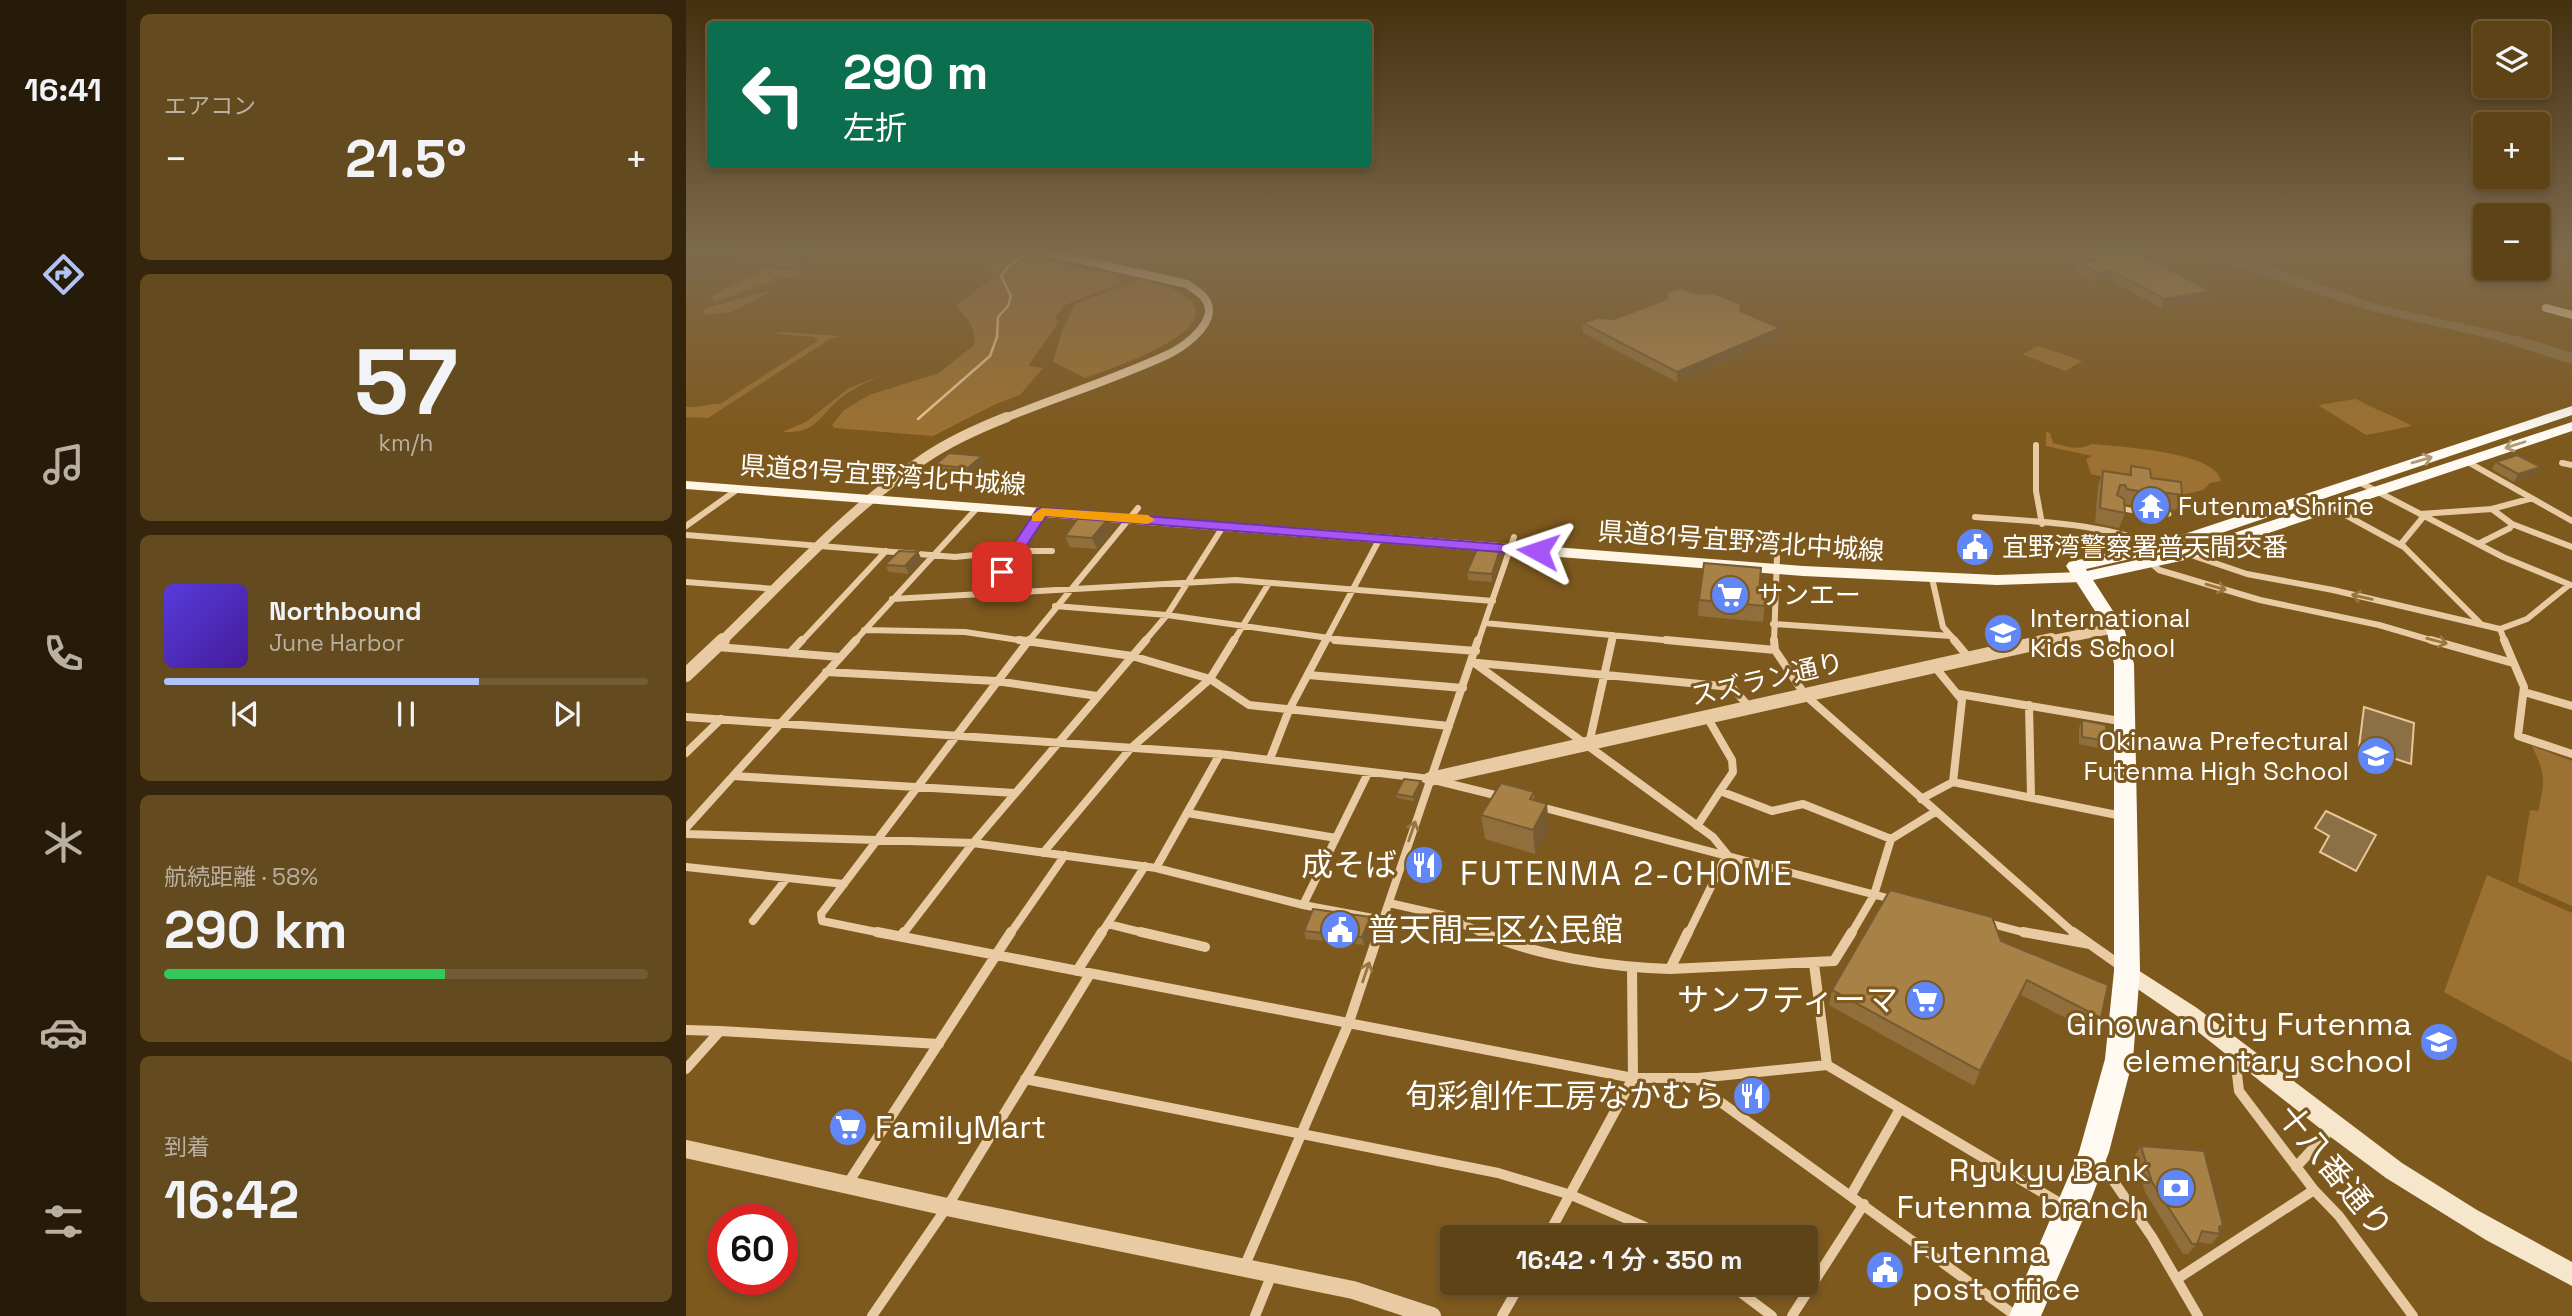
<!DOCTYPE html>
<html lang="ja">
<meta charset="utf-8">
<style>
body{margin:0;font-family:"Space Grotesk","Noto Sans JP",sans-serif;background:#644a1f;color:#f1f3f6;height:100vh;display:flex;flex-direction:column;font-size:26px;white-space:nowrap}
*{box-sizing:border-box;margin:0}
p{font-size:23px;color:#b9b0a1}
.icon{flex:none;width:38px;height:38px;fill:none;stroke:currentColor;stroke-width:2;stroke-linecap:round;stroke-linejoin:round}
.map{position:relative;flex:1;overflow:hidden}
.details{display:flex;flex-direction:column;gap:14px;padding:14px;background:#34250c;width:560px}
.details>*{flex:none}
.hud{position:absolute;left:21px;top:21px;width:665px;height:147px;border-radius:7px;box-shadow:0 4px 10px #0003,0 0 0 2px #735c35;background:#0b6e4f;color:#fff;overflow:hidden}
.controls{position:absolute;left:1787px;top:21px;display:grid;gap:14px}
.controls a{display:grid;place-items:center;width:77px;height:77px;border-radius:7px;background:#5e4316;box-shadow:0 4px 10px #0003,0 0 0 2px #735c35;font-size:35px}
.speed{position:absolute;left:21px;top:1204px;display:flex;gap:14px;font-size:35px;font-weight:700;text-align:center}
.speed>*{display:grid;place-content:center;width:91px;height:91px;border-radius:50%;background:#5e4316;box-shadow:0 4px 10px #0003,0 0 0 2px #735c35;line-height:1}
.speed .limit{border:10px solid #d22;background:#fff;color:#111}
.pin{position:absolute;display:grid;place-items:center;width:60px;height:60px;color:#fff;margin:-30px;border-radius:14px;box-shadow:0 4px 10px #0006}
.me{position:absolute;width:77px;margin:-38px;rotate:275deg;stroke-linejoin:round;filter:drop-shadow(0 0 5px #0008)}
.turn{display:flex;align-items:center;gap:24px;height:147px;padding:0 21px;font-size:32px}
.turn .icon{width:91px;height:91px;stroke-width:2.5}
.turn b{display:block;font-size:49px;line-height:60px}
.big{font-size:52px;font-weight:600;line-height:1.1}
.details .tile{flex:1;display:flex;flex-direction:column;justify-content:center;gap:10px;min-width:0;padding:0 24px;border-radius:10px;background:#644a1f}
.details .dial{align-items:center;gap:0}
.dial b{font-size:91px;line-height:1}
.song{display:flex;align-items:center;gap:21px}
.cover{width:84px;height:84px;border-radius:10px;background:linear-gradient(135deg,hsl(250 70% 55%),hsl(260 70% 35%))}
.played{height:7px;border-radius:4px;background:linear-gradient(90deg,#b0c2f6 65%,#735c35 65%)}
.keys{display:flex;justify-content:space-around;direction:ltr}
.heat{display:flex;justify-content:space-between;align-items:center;font-size:38px;direction:ltr}
.charge{height:10px;border-radius:5px;background:linear-gradient(90deg,#34c759 58%,#735c35 0)}
.trip{position:absolute;left:754px;top:1225px;width:378px;height:70px;border-radius:7px;background:#5e4316;box-shadow:0 4px 10px #0003,0 0 0 2px #735c35;font-weight:600;line-height:70px;text-align:center}
main{display:flex;flex:1;min-height:0}
.tabs{display:flex;flex-direction:column;width:126px;justify-content:space-around;align-items:center;background:#261b09;color:#b9b0a1}
.tabs .icon{width:49px;height:49px}
.tabs .active{color:#b0c2f6}
.tabs b{font-size:32px;color:#f1f3f6}
.map>svg:first-child{display:block}
</style>
<main>
<nav class="tabs">
<b>16:41</b>
<svg class="icon active" aria-label="directions" viewBox="0 0 24 24"><path d="M12 3l9 9-9 9-9-9zM9 14v-3h6M13 9l2 2-2 2"/></svg>
<svg class="icon" aria-label="music" viewBox="0 0 24 24"><path d="M9 18V5l10-2v13"/><circle cx="6" cy="18" r="3"/><circle cx="16" cy="16" r="3"/></svg>
<svg class="icon" aria-label="phone" viewBox="0 0 24 24"><path d="M5 4h4l2 5-3 2q2 4 5 5l2-3 5 2v4C11 20 4 13 5 4z"/></svg>
<svg class="icon" aria-label="climate" viewBox="0 0 24 24"><path d="M12 3v18M4 7l16 10M4 17L20 7"/></svg>
<svg class="icon" aria-label="car" viewBox="0 0 24 24"><path d="M5 17H2v-5l4-1 3-4h7l3 4 3 1v5h-3M9 17h6M6 11h13"/><circle cx="7" cy="17" r="2"/><circle cx="17" cy="17" r="2"/></svg>
<svg class="icon" aria-label="filters" viewBox="0 0 24 24"><path d="M4 7h16M4 17h16"/><circle cx="9" cy="7" r="2"/><circle cx="15" cy="17" r="2"/></svg>
</nav>
<section class="details">
<div class="tile"><p>エアコン</p>
<div class="heat"><a>−</a><b class="big">21.5°</b><a>+</a></div>
</div>
<div class="tile dial"><b>57</b><p>km/h</p></div>
<div class="tile">
<div class="song"><i class="cover"></i><div><b>Northbound</b><p>June Harbor</p></div></div>
<div class="played"></div>
<div class="keys"><svg class="icon" aria-label="previous" viewBox="0 0 24 24"><path d="M18 5L8 12l10 7zM5 5v14"/></svg><svg class="icon" aria-label="pause" viewBox="0 0 24 24"><path d="M8 5v14M16 5v14"/></svg><svg class="icon" aria-label="next" viewBox="0 0 24 24"><path d="M6 5l10 7-10 7zM19 5v14"/></svg></div>
</div>
<div class="tile"><p>航続距離 · 58%</p><b class="big">290 km</b><div class="charge"></div></div>
<div class="tile"><p>到着</p><b class="big">16:42</b></div>
</section>
<div class="map">
<svg width="1886" height="1316" viewBox="0 0 1886 1316">
<rect width="100%" height="100%" fill="#7e591e"/>
<path fill="#9c7131" d="M310,250L426,273L435,283L379,305L370,316L372,323L342,366L357,368L334,395L312,403L247,436L149,428L146,425L158,410L183,395L253,373L288,345C291,328 281,318 270,306L309,276L294,267Z
M81,268L121,271L108,278L88,277L85,279L89,280L29,302L25,296Z
M455,279C586,312 448,361 399,378L367,362L376,331L389,304Z
M89,289L46,312L18,315L17,309Z
M93,332L155,336L144,339L22,418L0,417V407C15,408 23,403 34,404L133,340L128,339L130,337L90,334Z
M1353,346L1396,361L1379,371L1336,354Z
M205,372C189,378 174,385 160,394C133,413 134,434 96,432L120,422L163,388Z
M1670,399C1689,410 1707,415 1726,426L1680,435L1632,405Z
M1360,432L1364,433L1367,443C1382,447 1392,451 1406,444C1432,447 1530,451 1535,481L1524,483L1517,490L1496,495L1405,474L1400,459L1406,456L1360,446Z
M1846,746L1886,761V906L1832,882L1844,810L1852,811C1859,782 1860,775 1846,746Z
M1801,875L1886,913V1062L1758,992Z"/>
<path fill="#8c7045" stroke="#e9c695" stroke-width="2" d="M1678,707L1728,723L1725,764L1673,747Z
M1640,811L1690,835L1670,871L1634,852L1643,836L1629,828Z"/>
<g fill="none" stroke-linecap="round" stroke-linejoin="round">
<path stroke="#e9c695" stroke-width="2.5" d="M232,419L304,356L311,337L312,317L322,306L325,296L315,276L322,267L346,249"/>
<path fill="#8c7045" fill-rule="evenodd" d="M1490,249C1552,246 1633,288 1695,305C1759,322 1824,330 1886,353V364L1810,340L1685,311L1541,264L1492,252Z"/>
<path stroke="#e8cba2" stroke-width="5" d="M1433,508L1470,515L1483,514"/>
<path stroke="#e8cba2" stroke-width="6" d="M1350,445V491L1356,524
M1780,461L1886,521
M1876,463L1886,465
M1673,482L1817,557L1885,585
M1645,507L1718,547
M1734,514L1806,509L1843,499
M1738,516L1715,544L1795,624
M1289,517C1350,522 1416,522 1473,547
M1826,524L1886,547
M0,526L52,489
M0,535L269,557L329,551H366
M1792,544L1824,528L1826,524L1806,509
M1502,554L1561,574L1647,590L1814,629
M1466,564L1473,570L1574,600L1693,625L1751,642
M1246,578L1257,627L1265,636
M0,582L90,589
M303,593L356,512
M206,599L550,580L807,601
M369,606L481,615L671,642
M799,623L998,642
M1087,624L1265,636L1270,642
M178,630L279,632L346,642
M115,642L200,551
M168,642L292,507
M342,642L452,508
M458,642L481,615L538,525
M547,642L583,583
M639,642L694,538
M792,642L828,537
M926,642L927,635
M1088,642L1091,557
M1819,642L1814,629L1841,619L1883,585"/>
<path stroke="#e8cba2" stroke-width="8" d="M333,640L446,656L524,679L563,705L763,726
M649,640L790,651
M980,640L1089,650
M1088,640L1089,650L1119,695L1389,934
M1268,640L1283,658
M1745,640L1827,663
M1818,640L1838,687L1832,736L1886,754
M31,647L153,657
M104,653L116,640
M787,662L1027,837L1040,853
M792,663L1046,687L1063,707
M1249,667L1276,700L1267,782
M140,672L310,681L411,696
M622,675L777,688
M1838,692L1886,706
M1273,694L1434,721
M1343,705L1345,797
M0,717L534,754L744,779L817,797
M1021,717L1046,760L1047,772L1034,791
M903,744L926,640
M0,753L35,719
M584,759L603,710L640,640
M47,776L329,793
M1235,799L1267,782L1436,816
M855,807L1209,900
M501,813L650,838
M1011,826L1034,791L1086,811L1117,804L1205,839
M0,828L170,640
M0,834L287,843L470,868L617,905L698,920
M357,853L445,748L524,679L548,640
M0,867L158,884
M470,868L534,754
M703,903L756,915L799,934
M617,905L682,773
M67,921L101,878
M1302,923L1344,934
M422,924L462,934
M200,934L136,921L135,914L343,640
M217,934L287,843L460,640
M324,934L379,855
M415,934L459,866
M692,934L792,640
M1002,934L1041,854
M1165,934L1188,895L1205,839L1249,812"/>
<path stroke="#e8cba2" stroke-width="10" d="M191,932L947,1078H1012L1141,1065L1379,1206
M455,932L519,947
M795,932C850,956 923,967 984,969L1002,932
M1337,932L1404,944
M1387,932L1435,966
M215,936L218,932
M1128,964L1141,1065
M984,969L1148,961L1166,932
M391,971L416,932
M0,1030L34,1031L0,1069
M34,1031L253,1044
M1558,1058L1550,1066L1553,1091L1628,1190L1653,1216L1727,1316
M1012,1078L1022,1093L1330,1316
M339,1079L812,1173L885,1195L983,1237
M1413,1160L1466,1237L1512,1316
M1610,1167L1645,1129
M162,1183L325,932
M1165,1195L1214,1109
M861,1237L947,1078L946,968
M559,1265L662,1025L693,932
M1491,1279L1628,1190
M1042,1283L1086,1316
M186,1316L261,1207L404,974
M569,1316L586,1274
M816,1316L835,1283
M1106,1316L1178,1204"/>
<path stroke="#e8cba2" stroke-width="8" d="M1860,308L1886,315
M317,419C371,397 429,379 483,354C497,347 521,330 523,312C524,298 511,291 501,284L347,249"/>
<path stroke="#e8cba2" stroke-width="10" d="M35,642C100,579 164,508 239,458C264,441 293,428 321,417
M1357,642L1429,628"/>
<path stroke="#e8cba2" stroke-width="14" d="M0,675L37,640
M744,779L1365,640"/>
<path stroke="#e8cba2" stroke-width="18" d="M0,1149L261,1207L667,1290L746,1316"/>
<path fill="#f6e6cc" fill-rule="evenodd" d="M1441,963L1511,1008L1716,1163L1791,1210L1886,1262V1286L1800,1240L1700,1178L1646,1138L1497,1020L1434,977L1432,971L1434,965Z"/>
<path fill="#fef5e4" fill-rule="evenodd" d="M0,481L1117,566L1311,575L1396,572L1404,577L1396,582L1311,585L1117,576L0,489Z"/>
<path fill="#fefaf2" fill-rule="evenodd" d="M1886,406V415L1488,549L1400,569L1401,571L1496,550L1886,422V431L1508,558L1407,580L1438,628L1448,664L1454,971L1447,1059L1423,1152L1401,1210L1355,1316H1323L1393,1152L1419,1059L1428,971V664L1420,628L1380,566L1383,562L1477,541Z"/>
</g>
<path fill="#906f3d" d="M0,249H144L110,267L87,265L85,262L52,260L0,286Z
M1398,254L1525,291L1522,300L1475,308L1424,280L1409,282L1391,272L1393,263L1395,262Z
M981,299L1054,311L1094,328L1093,338L991,382L897,333V323L928,319Z
M1810,462L1855,467L1850,474L1828,482L1806,469Z
M300,463L285,475L252,472L249,465Z
M1445,466L1496,495L1490,510L1471,507L1470,510L1438,504L1439,513L1433,528L1409,523L1412,486L1417,471L1442,475Z
M422,519L426,530L411,549L384,547L379,536Z
M1283,533L1300,545L1298,553L1284,552L1281,540Z
M814,550L815,558L806,582L782,580L781,572Z
M232,552L236,560L223,574L203,572L199,565Z
M1073,592L1080,593L1077,622L1012,616L1013,600Z
M1396,720L1421,741L1418,749L1393,744V728Z
M735,785L728,801L711,798L710,794Z
M848,792V800L863,828L849,854L799,839L795,815Z
M687,925L678,945L620,939L618,931Z
M1315,941L1415,1018L1407,1032L1335,995L1288,1086L1143,1005L1146,990Z
M1455,1146L1537,1225L1533,1230L1534,1234L1525,1244L1512,1242L1502,1254H1497L1459,1192L1448,1157Z"/>
<path fill="#765a32" d="M11,249H46L52,260L0,286V254Z
M101,249H144L110,267Z
M1427,271L1424,280L1409,282L1412,273Z
M1525,291L1522,300L1475,308L1478,299Z
M1094,328L1093,338L991,382V372Z
M296,456L300,463L285,475L282,468Z
M1855,467L1850,474L1828,482L1832,474Z
M422,519L426,530L411,549L406,538Z
M814,550L815,558L806,582V574Z
M232,552L236,560L223,574L219,566Z
M735,781V785L728,801L727,797Z
M861,804L863,828L849,854L847,830Z
M685,917L687,925L678,945L676,937Z
M1341,980L1335,995L1288,1086L1294,1071Z"/>
<path fill="#a88147" stroke="#765a32" stroke-width="2" d="M0,249H11L0,254Z
M1431,249H1445L1525,291L1478,299L1427,271L1412,273L1393,263L1409,260L1398,254Z
M994,288L1008,293H1027L1055,304L1054,311L1094,328L991,372L897,323L911,318L928,319L981,299V292Z
M263,453L296,456L282,468L249,465Z
M1831,455L1855,467L1832,474L1810,462Z
M1445,466L1464,469L1465,478L1495,482L1496,495L1476,492L1475,495L1441,489L1439,485H1434L1431,495L1438,499L1439,513L1414,508L1417,471L1445,475Z
M392,518L422,519L406,538L379,536Z
M1283,533H1296L1300,545H1286Z
M791,549L814,550L806,574L781,572Z
M213,551L232,552L219,566L199,565Z
M1018,563L1075,568L1073,592L1080,593L1079,606L1013,600Z
M1396,720L1420,725L1421,741L1396,737Z
M718,779L735,781L727,797L710,794Z
M815,783L848,792L844,799L861,804L847,830L795,815Z
M1204,890L1306,917L1315,941L1422,985L1415,1018L1341,980L1294,1071L1146,990Z
M627,909L685,917L676,937L618,931Z
M1455,1146L1518,1151L1537,1225L1533,1227L1534,1234L1516,1231L1511,1244H1506L1466,1182Z"/>
<defs><path id="oneway-shaft" d="M-6 0H5M1.5-3L5.5 0L1.5 3" fill="none" stroke-width="1.6" stroke-linecap="round" stroke-linejoin="round" transform="scale(1.75)"/></defs>
<g stroke="#b19973">
<use href="#oneway-shaft" transform="translate(1829 445) rotate(162)"/>
<use href="#oneway-shaft" transform="translate(1736 460) rotate(-16)"/>
</g>
<g stroke="#98763f">
<use href="#oneway-shaft" transform="translate(1530 587) rotate(16)"/>
<use href="#oneway-shaft" transform="translate(1676 597) rotate(-167)"/>
<use href="#oneway-shaft" transform="translate(1751 641) rotate(15)"/>
<use href="#oneway-shaft" transform="translate(726 831) rotate(-71)"/>
<use href="#oneway-shaft" transform="translate(680 972) rotate(-71)"/>
</g>
<linearGradient id="sky" x2="0" y2="1"><stop stop-color="#453110"/><stop offset="0.58" stop-color="#7e6a4c"/><stop offset="1" stop-color="#7e6a4c" stop-opacity="0"/></linearGradient>
<rect width="1886" height="433" fill="url(#sky)"/>
<path fill="#a855f7" stroke="#6d37a1" stroke-width="2" d="M356,508L852,547L859,551L852,555L360,516L321,575H311L309,572L351,509Z"/>
<path fill="#f59e0b" d="M356,508L462,515L469,520L462,524L359,516L356,521H346V515Z"/>
<defs>
<symbol id="temple-disc" viewBox="-11 -11 22 22"><circle r="9.5" fill="#6186f6" stroke="#7e591e"/><path d="M0-6L5-2H3V0L6.5 2.5H4V6H1.5V3h-3V6H-4V2.5H-6.5L-3 0V-2H-5Z" fill="#fff"/></symbol>
<symbol id="civic-disc" viewBox="-11 -11 22 22"><circle r="9.5" fill="#6186f6" stroke="#7e591e"/><path d="M-.6-6.5H3V-4.5H.6V-3L4-1V1h2V6H-6V1h2V-1L-.6-3ZM-1.2 2.5V6h2.4V2.5Z" fill="#fff"/></symbol>
<symbol id="supermarket-disc" viewBox="-11 -11 22 22"><circle r="9.5" fill="#6186f6" stroke="#7e591e"/><path d="M-6-5.5h2.5l.6 2H6L4.5 2H-2.5L-4.4-4H-6ZM-1.5 3.2a1.3 1.3 0 1 0 .1 0ZM3 3.2a1.3 1.3 0 1 0 .1 0Z" fill="#fff"/></symbol>
<symbol id="school-disc" viewBox="-11 -11 22 22"><circle r="9.5" fill="#6186f6" stroke="#7e591e"/><path d="M0-5L7-2L0 1L-7-2ZM-4 1L0 2.5L4 1V4Q0 6-4 4Z" fill="#fff"/></symbol>
<symbol id="restaurant-disc" viewBox="-11 -11 22 22"><circle r="9.5" fill="#6186f6" stroke="#7e591e"/><path d="M-5-6h1v4h1v-4h1v4h1v-4h1v5L-1.5 .5V6h-2V.5L-5-1ZM5-6V6H3V1.5H1.5Q1.5-4 5-6Z" fill="#fff"/></symbol>
<symbol id="bank-disc" viewBox="-11 -11 22 22"><circle r="9.5" fill="#6186f6" stroke="#7e591e"/><path d="M-6-4H6V4H-6ZM0-2.3a2.3 2.3 0 1 0 0 4.6a2.3 2.3 0 1 0 0-4.6Z" fill="#fff"/></symbol>
</defs>
<g fill-rule="evenodd">
<use href="#temple-disc" x="1443" y="484" width="44" height="44"/>
<use href="#civic-disc" x="1267" y="525" width="44" height="44"/>
<use href="#supermarket-disc" x="1022" y="573" width="44" height="44"/>
<use href="#school-disc" x="1295" y="611" width="44" height="44"/>
<use href="#school-disc" x="1668" y="734" width="44" height="44"/>
<use href="#restaurant-disc" x="716" y="843" width="44" height="44"/>
<use href="#civic-disc" x="632" y="908" width="44" height="44"/>
<use href="#supermarket-disc" x="1217" y="978" width="44" height="44"/>
<use href="#school-disc" x="1731" y="1020" width="44" height="44"/>
<use href="#restaurant-disc" x="1044" y="1074" width="44" height="44"/>
<use href="#supermarket-disc" x="140" y="1105" width="44" height="44"/>
<use href="#bank-disc" x="1468" y="1166" width="44" height="44"/>
<use href="#civic-disc" x="1177" y="1248" width="44" height="44"/>
</g>
<g text-anchor="middle" stroke-width="6" stroke-linejoin="round" paint-order="stroke">
<g font-size="26" fill="#fff" stroke="#7e591e">
<text transform="translate(197 475) rotate(4)" y="9">県道81号宜野湾北中城線</text>
<text transform="translate(1055 541) rotate(4)" y="9">県道81号宜野湾北中城線</text>
<text transform="translate(1081 679) rotate(-13)" y="9">スズラン通り</text>
</g>
<g font-size="26" fill="#fff" stroke="#7e591e" text-anchor="start">
<text x="1492" y="515">Futenma Shrine</text>
<text x="1316" y="556">宜野湾警察署普天間交番</text>
<text x="1071" y="604">サンエー</text>
<text x="1344" y="627">International<tspan x="1344" dy="30">Kids School</tspan></text>
<text x="1663" y="750" text-anchor="end">Okinawa Prefectural<tspan x="1663" dy="30">Futenma High School</tspan></text>
</g>
<g font-size="32" fill="#fff" stroke="#7e591e" text-anchor="end">
<text x="711" y="876">成そば</text>
<text x="681" y="941" text-anchor="start">普天間三区公民館</text>
<text x="1212" y="1011">サンフティーマ</text>
<text x="1726" y="1035">Ginowan City Futenma<tspan x="1726" dy="37">elementary school</tspan></text>
<text x="1039" y="1107">旬彩創作工房なかむら</text>
<text x="189" y="1138" text-anchor="start">FamilyMart</text>
<text x="1463" y="1181">Ryukyu Bank<tspan x="1463" dy="37">Futenma branch</tspan></text>
<text x="1226" y="1263" text-anchor="start">Futenma<tspan x="1226" dy="37">post office</tspan></text>
</g>
<g font-size="32" fill="#fff" stroke="#7e591e">
<text transform="translate(1649 1171) rotate(51)" y="11">十八番通り</text>
</g>
<g font-size="33" letter-spacing="2" fill="#fff" stroke="#7e591e">
<text x="941" y="885">FUTENMA 2-CHOME</text>
</g>
</g>
</svg>
<div class="controls">
<a><svg class="icon" aria-label="layers" viewBox="0 0 24 24"><path d="M12 4l9 5-9 5-9-5zM3 14l9 5 9-5"/></svg></a>
<a>+</a>
<a>−</a>
</div>
<div class="speed"><div class="limit">60</div></div>
<div class="pin" style="left:316px;top:572px;background:#d93025"><svg class="icon" aria-label="arrive" viewBox="0 0 24 24"><path d="M6 21V4h12l-3 4 3 4H6"/></svg></div>
<svg class="me" style="left:852px;top:551px" viewBox="-20 -20 40 40"><path d="M0-17L14 15 0 8-14 15z" fill="#a855f7" stroke="#fff" stroke-width="4"/></svg>
<div class="trip">16:42 · 1 分 · 350 m</div>
<div class="hud">
<div class="turn"><svg class="icon" aria-label="left" viewBox="0 0 24 24"><path d="M17 20v-9H6M10 6l-5 5 5 5"/></svg><div><b>290 m</b>左折</div></div>
</div>
</div>
</main>
